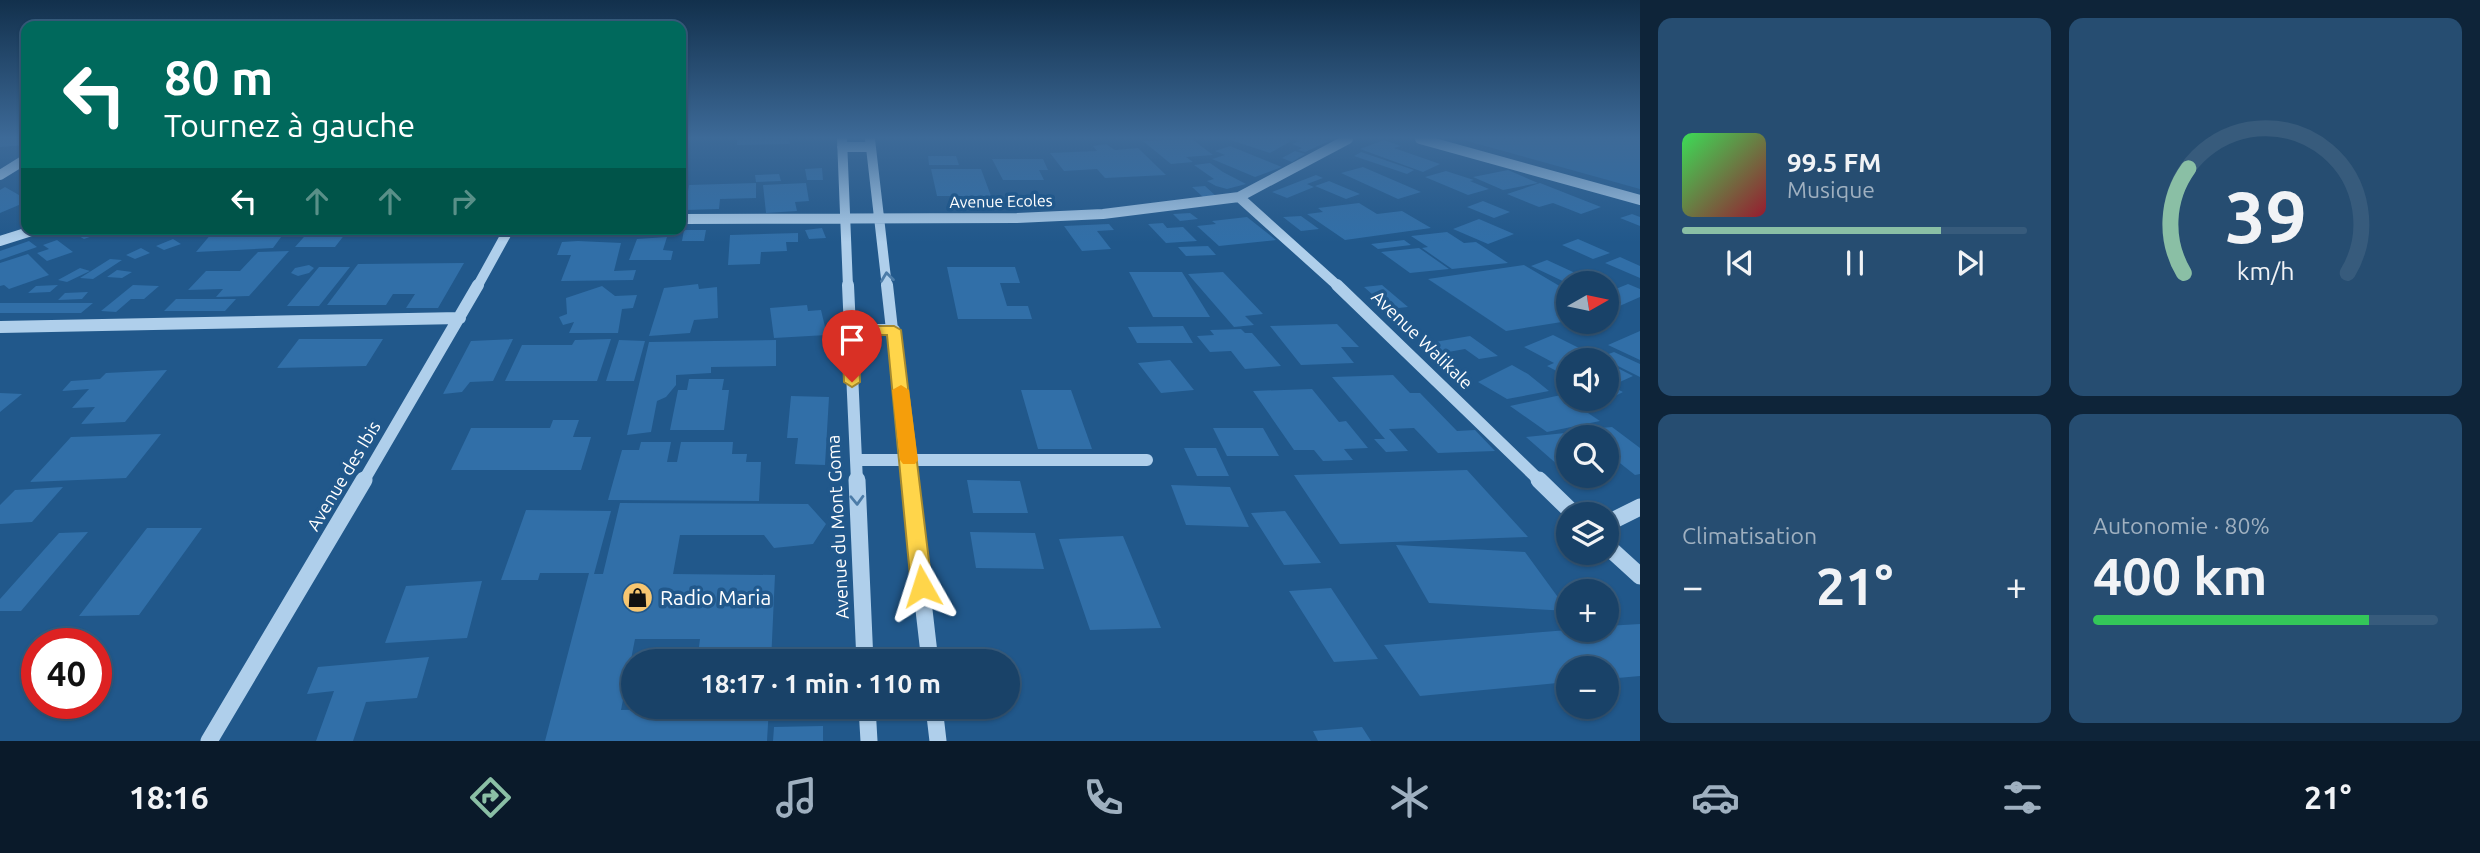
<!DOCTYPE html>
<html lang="fr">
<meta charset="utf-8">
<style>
body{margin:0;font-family:Ubuntu,sans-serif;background:#264d71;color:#f1f3f6;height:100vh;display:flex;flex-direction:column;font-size:26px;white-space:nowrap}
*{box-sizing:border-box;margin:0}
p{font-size:23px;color:#9fb0c0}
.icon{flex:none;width:38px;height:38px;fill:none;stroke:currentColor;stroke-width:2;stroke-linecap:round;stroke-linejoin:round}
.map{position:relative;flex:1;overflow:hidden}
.drawer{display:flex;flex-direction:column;gap:18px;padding:18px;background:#0e2439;width:840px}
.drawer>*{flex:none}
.top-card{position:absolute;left:21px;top:21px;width:665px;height:214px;border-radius:14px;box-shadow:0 2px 5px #0004,0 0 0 2px #375b7c;background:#00695c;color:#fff;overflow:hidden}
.needle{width:46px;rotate:81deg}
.buttons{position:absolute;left:1556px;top:271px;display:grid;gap:14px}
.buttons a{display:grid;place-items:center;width:63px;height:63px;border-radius:50%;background:#194268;box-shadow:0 2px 5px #0004,0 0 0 2px #375b7c;font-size:35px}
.speed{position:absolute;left:21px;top:628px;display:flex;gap:14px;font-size:35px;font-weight:700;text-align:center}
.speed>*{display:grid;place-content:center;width:91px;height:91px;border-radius:50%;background:#194268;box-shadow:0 2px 5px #0004,0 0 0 2px #375b7c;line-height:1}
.speed .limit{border:10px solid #d22;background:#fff;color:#111}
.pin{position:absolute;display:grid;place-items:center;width:60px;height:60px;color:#fff;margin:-72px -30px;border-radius:50% 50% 50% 0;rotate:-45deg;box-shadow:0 0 7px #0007}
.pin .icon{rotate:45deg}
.me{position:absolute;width:77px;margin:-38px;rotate:354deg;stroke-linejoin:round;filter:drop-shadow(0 0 5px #0008)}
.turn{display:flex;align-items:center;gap:24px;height:147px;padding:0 28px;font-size:32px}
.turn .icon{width:91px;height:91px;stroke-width:2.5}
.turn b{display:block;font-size:49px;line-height:60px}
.lanes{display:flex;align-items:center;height:66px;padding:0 28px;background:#0003;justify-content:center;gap:35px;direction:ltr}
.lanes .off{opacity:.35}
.big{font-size:52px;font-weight:700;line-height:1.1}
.drawer .card{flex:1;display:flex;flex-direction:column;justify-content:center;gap:10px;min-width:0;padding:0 24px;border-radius:14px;background:#264d71}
.drawer .dial{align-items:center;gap:0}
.dial svg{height:182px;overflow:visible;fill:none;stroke:#375b7c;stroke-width:7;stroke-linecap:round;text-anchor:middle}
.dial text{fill:#f1f3f6;stroke:none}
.song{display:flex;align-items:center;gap:21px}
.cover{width:84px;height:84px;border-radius:10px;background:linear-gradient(135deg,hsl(130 70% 55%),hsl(350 70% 35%))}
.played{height:7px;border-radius:4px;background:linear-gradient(90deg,#8abfa5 75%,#375b7c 75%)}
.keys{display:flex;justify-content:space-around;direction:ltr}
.heat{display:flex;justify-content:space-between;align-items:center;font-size:38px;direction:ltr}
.charge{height:10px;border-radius:5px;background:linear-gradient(90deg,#34c759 80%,#375b7c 0)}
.drawer .tiles{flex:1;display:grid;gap:18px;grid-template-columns:repeat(2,1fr)}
.trip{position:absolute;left:621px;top:649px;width:399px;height:70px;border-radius:35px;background:#194268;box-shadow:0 2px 5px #0004,0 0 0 2px #375b7c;font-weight:700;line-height:70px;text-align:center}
.tabs{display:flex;height:112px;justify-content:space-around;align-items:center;background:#0a1a2a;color:#9fb0c0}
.tabs .icon{width:49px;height:49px}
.tabs .selected{color:#8abfa5}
.tabs b{font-size:32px;color:#f1f3f6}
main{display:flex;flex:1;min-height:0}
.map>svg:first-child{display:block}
</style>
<main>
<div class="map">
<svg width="1640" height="741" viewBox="0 0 1640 741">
<rect width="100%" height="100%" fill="#21588b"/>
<path fill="#2b6aa3" d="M1460,139H1640V189Z"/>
<path fill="#316fa8" d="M0,139H26V145L0,147Z
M737,139H789L790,144L737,145Z
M1192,139L1213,155L1186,157L1193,162L1171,164L1143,141Z
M1227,139H1283L1291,141L1270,153Z
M1293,139H1320L1329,141L1305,152L1298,150L1302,148L1292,144L1299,141Z
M1384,140L1401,146L1394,148L1440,164L1423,172L1360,149Z
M1106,144L1115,150L1138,148L1166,175L1105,178L1097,169L1064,171L1050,153L1097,151L1093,146Z
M1230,146L1282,167L1255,177L1212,159L1225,155L1215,151Z
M1295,151L1305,154L1292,162L1282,158Z
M1361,152L1414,170L1407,174L1354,156Z
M928,156H956L959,165H929Z
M992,159H1043L1048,170H1039L1044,180H1003Z
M1210,163L1223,172L1246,184L1227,189L1216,186L1207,181L1214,179L1194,165Z
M1363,167L1421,192L1398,199L1341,173Z
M822,168L823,180H807L805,169Z
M931,169H981L991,196H937Z
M1508,170L1538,183L1503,190L1473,177Z
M1446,171L1474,180L1470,181L1489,189L1468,195L1425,177Z
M779,174L781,181L756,182L755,175Z
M1316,175L1323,178L1307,184L1314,187L1287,198L1272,192Z
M1329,181L1360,194L1346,199L1315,186Z
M756,183V198L720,199L719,209L685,210L689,185Z
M806,183L809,201L795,202L797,211L766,213L763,185Z
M1540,183L1601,207L1581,214L1553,203L1539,207L1507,194Z
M1205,186L1216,196L1203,197L1192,187Z
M5,187L26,199V202L0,213V190Z
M1483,201L1510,212L1494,218L1467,207Z
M1359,203L1377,214L1402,211L1431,228L1345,240L1307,214L1323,212L1318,208Z
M1190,213L1198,219L1180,221L1173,214Z
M1632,214L1640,217V226L1620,218Z
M1301,216L1319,229L1301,231L1283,217Z
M1247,217L1276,240L1219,246L1197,226L1216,224L1212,221Z
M1479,219L1514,234L1488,244L1453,229Z
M1163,223L1167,228L1183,227L1197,241L1166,243L1148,224Z
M1109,224L1114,230L1097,231L1111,249L1082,251L1064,226Z
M822,228L826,238L809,239L805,230Z
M103,229L107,231L84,239L69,230Z
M287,229L273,248L196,252L212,233Z
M311,229H349L335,247H295Z
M413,229H458L455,235H409Z
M684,230H706L704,241H682Z
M1447,232L1464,243L1476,242L1508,263L1452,269L1422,248L1428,247L1411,236Z
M798,233V242H786L787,251L761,252L760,264L728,265L730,235Z
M667,237L663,250L673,251L671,260H629L637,239Z
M173,239L181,244L164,250L156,246Z
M1578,239L1610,253L1593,259L1562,245Z
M57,240L73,252L47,261L37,253L49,249L43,245Z
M1404,240L1411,245L1378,249L1371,244Z
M29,241L37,247L0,260V251Z
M578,241L621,243L614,271L636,270L633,280L561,281L571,255H557L562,242Z
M1208,246L1216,255L1186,256L1178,247Z
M141,248L150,253L135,259L126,255Z
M1419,248L1449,269L1410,273L1381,252Z
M289,251L249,296L216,297L223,289L188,290L206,271H240L258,252Z
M28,254L49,275L9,289L4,285L0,286V263Z
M1620,257L1640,266V278L1605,263Z
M110,259L122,260L93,279L80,278Z
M1547,260L1599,284H1569L1531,266Z
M464,263L438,308H406L415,294H393L386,305H327L358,264Z
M309,265L314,268L309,273L298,276L291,273L295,268Z
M1524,265L1568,291V321L1506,331L1428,279Z
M319,267H350L319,306H287Z
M947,267H1015L1020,283H1000L1007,306H1028L1032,319H958Z
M80,268L90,271L67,282L58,280Z
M117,270L132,272L122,278L107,277Z
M1129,272H1182L1210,317H1153Z
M1223,272L1263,314L1245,316L1254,325L1234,327L1188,274Z
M698,284L699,289L717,287L718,318L694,320L690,333L649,336L664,288Z
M1628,284L1640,289V297L1615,308L1606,304V293Z
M58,285L50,292L28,293L36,286Z
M133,285L159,286L144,299H131L116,312L101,311Z
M1382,285L1408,307L1389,309L1364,287Z
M602,286L615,296L637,295L633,308L622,309L618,333H569L574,322L563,325L559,317L567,314L566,298Z
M88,292L82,299L58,300L65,293Z
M176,299H236L225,311H164Z
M0,303H93L81,313H0Z
M807,305L808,311L821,310L827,335L774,338L770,308Z
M1337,324L1359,347H1341L1354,363L1301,365L1270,326Z
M1183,326L1193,343H1137L1128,327Z
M1241,329L1245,333H1252L1281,366L1245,369L1231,351L1210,352L1197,336L1214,335L1210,330Z
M1640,331V360L1608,345Z
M1553,335L1603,360H1568V377L1547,366L1554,363L1524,347Z
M1470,336L1498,356L1479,359L1465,349L1437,354L1423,344Z
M299,339H383L366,366L277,368Z
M513,339L493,381L470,382L462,392L443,394L471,341Z
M611,339L597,381H505L522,345H572L575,340Z
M619,340L645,341L634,381H606Z
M776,340V366L711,367V373L676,375V385L666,397L657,401L651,432L627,435L649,342Z
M1614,352L1640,364V377L1600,357Z
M1170,360L1194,390L1161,393L1138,363Z
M1606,362L1633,376L1611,386L1623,392L1609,399L1606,398Z
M1512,365L1528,374L1549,391L1507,399L1478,382Z
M167,370L125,422L81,424L95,407L72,408L89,389L62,391L71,381L100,379L106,373Z
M1393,375L1410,393H1420L1457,431L1475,430L1495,451L1438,453L1414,428L1389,429L1408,451L1386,452L1374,439H1385L1332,377Z
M689,379H724L722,390H729L724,430H670L678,390H687Z
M1312,389L1339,422L1346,421L1368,448L1344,449L1353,460L1323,461L1314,450H1294L1253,391Z
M1021,390H1071L1092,449H1038Z
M0,393L22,394L0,412Z
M1561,395L1600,421L1547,432L1510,406Z
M791,396L829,397L825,465L795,464L798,438H787Z
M553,420H579L573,437H591L581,470H451L471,428H550Z
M1612,427L1640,448V474L1635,475L1606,452V438H1588L1579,430Z
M1213,428H1263L1279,456H1227Z
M1575,432L1582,438H1568V465L1559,466L1526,437Z
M161,434L126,478L30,482L71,437Z
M641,442H671L667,462H677L681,442H733L732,454H747L746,462H761L759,501L608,500L622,450H639Z
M1184,448H1216L1229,476H1197Z
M1467,470L1528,537L1340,544L1294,475Z
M967,480L1020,481L1028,513H973Z
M1171,485L1230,487L1249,527L1186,525Z
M63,487L32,522L0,524V505L15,490Z
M620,503L808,504L826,524L813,544L774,548L764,535H680L673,574L775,575L771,662H697L700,639H635L621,710L769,707L767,741H545L589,573H540L538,580H501L526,510L611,511L594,574H603Z
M1285,511L1321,563L1284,565L1251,513Z
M147,528H202L139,615L79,616Z
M88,532L21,611H0V599L59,533Z
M970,532L1035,533L1044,569L976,568Z
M1123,536L1161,628L1090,630L1059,539Z
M1396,545L1525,552L1568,611L1429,603Z
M482,581L467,638L385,643L406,586Z
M1331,588L1378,659L1334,662L1289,591Z
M1640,624V676L1606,679V668H1568V682L1420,696L1384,645L1568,630H1606V626Z
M429,657L417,698L366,702L353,741H316L334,691L307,694L318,667Z
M823,726V741H773L774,727Z
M1362,727L1371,741H1318L1313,731Z"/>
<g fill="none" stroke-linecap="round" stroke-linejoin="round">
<path stroke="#afcfeb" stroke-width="10" d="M842,139L848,287
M870,139L887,287
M1420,139L1640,200
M842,147H871
M0,175L26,159
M1239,197L1339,287
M681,219L1017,218L1103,214L1239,197L1348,139
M0,241L38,229
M477,287L509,229"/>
<path stroke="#afcfeb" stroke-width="12" d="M848,285L857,482
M887,285L909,482
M1337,285L1541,482
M0,327L460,318
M850,330H894
M856,460H1147
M363,482L478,285"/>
<path stroke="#afcfeb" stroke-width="17" d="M857,480L865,662
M909,480L930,662
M1539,480L1574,514
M1606,524L1640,507
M1606,545L1640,576
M867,707L869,741
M934,707L938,741
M209,741L364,480"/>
</g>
<defs><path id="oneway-chevron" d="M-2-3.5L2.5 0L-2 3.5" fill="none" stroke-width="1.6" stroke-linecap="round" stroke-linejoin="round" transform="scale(1.75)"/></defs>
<g stroke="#4c7ca8">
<use href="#oneway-chevron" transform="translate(887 277) rotate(-97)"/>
<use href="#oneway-chevron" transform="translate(857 500) rotate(88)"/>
</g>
<linearGradient id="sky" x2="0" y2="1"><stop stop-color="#12304c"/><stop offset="0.57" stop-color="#3d6a98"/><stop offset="1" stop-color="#3d6a98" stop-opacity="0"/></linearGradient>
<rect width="1640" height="242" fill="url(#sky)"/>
<path fill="#ffd54a" stroke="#a68a30" stroke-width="2" d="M850,326H894L901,330L932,586L929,592L922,594L914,592L911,586L887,335H858L860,382L852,387L844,382L842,330Z"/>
<path fill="#f59e0b" d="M901,385L909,390L918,460L915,464H903L900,460L892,390Z"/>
<defs>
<symbol id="shop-disc" viewBox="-11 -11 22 22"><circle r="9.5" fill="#f7c670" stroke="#21588b"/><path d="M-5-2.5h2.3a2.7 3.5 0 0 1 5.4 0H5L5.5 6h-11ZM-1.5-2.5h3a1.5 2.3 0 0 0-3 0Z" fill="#111"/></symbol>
</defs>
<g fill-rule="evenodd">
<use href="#shop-disc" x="620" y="580" width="35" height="35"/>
</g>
<g text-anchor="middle" stroke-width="7" stroke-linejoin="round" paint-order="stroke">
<g font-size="16" fill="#fff" stroke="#21588b">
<text transform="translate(1001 201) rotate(-1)" y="6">Avenue Ecoles</text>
</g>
<g font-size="18" fill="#fff" stroke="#21588b">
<text transform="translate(1422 340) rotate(44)" y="6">Avenue Walikale</text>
<text transform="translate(344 476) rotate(-59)" y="6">Avenue des Ibis</text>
<text transform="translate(838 527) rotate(-93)" y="6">Avenue du Mont Goma</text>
</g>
<g font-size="21" fill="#fff" stroke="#21588b" text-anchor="start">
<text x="660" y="605">Radio Maria</text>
</g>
</g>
</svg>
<div class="buttons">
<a><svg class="needle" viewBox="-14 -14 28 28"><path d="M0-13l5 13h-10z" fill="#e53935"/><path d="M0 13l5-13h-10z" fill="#9fb0c0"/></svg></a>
<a><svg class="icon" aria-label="sound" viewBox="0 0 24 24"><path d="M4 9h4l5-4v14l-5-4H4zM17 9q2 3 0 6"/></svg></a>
<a><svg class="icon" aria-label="search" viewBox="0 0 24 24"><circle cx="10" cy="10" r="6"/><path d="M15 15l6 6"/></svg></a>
<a><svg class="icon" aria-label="layers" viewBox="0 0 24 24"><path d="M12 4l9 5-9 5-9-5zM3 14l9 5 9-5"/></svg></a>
<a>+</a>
<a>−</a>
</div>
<div class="speed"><div class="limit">40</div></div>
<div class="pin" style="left:852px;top:382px;background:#d93025"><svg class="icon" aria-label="arrive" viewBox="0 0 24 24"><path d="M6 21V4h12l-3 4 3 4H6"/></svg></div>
<svg class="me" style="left:922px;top:586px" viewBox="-20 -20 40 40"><path d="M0-17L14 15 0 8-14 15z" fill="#ffd54a" stroke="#fff" stroke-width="4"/></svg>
<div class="trip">18:17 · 1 min · 110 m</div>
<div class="top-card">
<div class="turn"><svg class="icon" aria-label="left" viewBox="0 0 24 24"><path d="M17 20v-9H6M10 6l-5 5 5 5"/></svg><div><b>80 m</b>Tournez à gauche</div></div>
<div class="lanes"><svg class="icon" aria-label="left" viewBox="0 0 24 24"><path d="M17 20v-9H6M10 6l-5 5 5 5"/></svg><svg class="icon off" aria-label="ahead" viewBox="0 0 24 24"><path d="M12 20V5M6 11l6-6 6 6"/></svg><svg class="icon off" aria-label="ahead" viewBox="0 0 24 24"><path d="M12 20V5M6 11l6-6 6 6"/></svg><svg class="icon off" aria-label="right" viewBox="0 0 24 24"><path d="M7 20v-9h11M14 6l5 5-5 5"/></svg></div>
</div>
</div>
<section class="drawer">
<div class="tiles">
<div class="card">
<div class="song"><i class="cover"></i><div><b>99.5 FM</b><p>Musique</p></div></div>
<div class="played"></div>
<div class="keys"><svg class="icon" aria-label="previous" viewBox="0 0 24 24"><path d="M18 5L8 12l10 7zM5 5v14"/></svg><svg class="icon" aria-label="pause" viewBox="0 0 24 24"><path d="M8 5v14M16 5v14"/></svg><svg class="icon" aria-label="next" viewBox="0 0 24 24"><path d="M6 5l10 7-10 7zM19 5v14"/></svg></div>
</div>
<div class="card dial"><svg viewBox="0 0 100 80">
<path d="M14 69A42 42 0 1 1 86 69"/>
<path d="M14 69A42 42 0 0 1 16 23" stroke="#8abfa5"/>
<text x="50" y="56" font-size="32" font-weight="700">39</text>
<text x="50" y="72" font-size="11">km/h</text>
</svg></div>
<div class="card"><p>Climatisation</p>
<div class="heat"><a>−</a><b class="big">21°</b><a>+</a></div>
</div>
<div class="card"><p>Autonomie · 80%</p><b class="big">400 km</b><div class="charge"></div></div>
</div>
</section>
</main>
<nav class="tabs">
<b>18:16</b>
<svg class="icon selected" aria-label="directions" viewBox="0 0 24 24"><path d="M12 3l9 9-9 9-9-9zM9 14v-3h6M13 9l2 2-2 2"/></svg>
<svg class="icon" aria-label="music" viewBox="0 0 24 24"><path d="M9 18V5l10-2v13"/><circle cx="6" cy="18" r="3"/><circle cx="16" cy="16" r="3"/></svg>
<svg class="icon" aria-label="phone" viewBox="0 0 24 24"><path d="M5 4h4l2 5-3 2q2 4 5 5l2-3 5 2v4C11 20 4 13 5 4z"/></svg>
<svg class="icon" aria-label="climate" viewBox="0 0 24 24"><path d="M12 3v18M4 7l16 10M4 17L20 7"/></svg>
<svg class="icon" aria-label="car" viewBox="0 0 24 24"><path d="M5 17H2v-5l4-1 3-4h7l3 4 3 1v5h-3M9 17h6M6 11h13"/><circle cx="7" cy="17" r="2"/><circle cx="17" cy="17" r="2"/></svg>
<svg class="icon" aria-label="filters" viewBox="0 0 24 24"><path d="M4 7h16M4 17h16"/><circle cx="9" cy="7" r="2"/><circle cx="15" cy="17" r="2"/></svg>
<b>21°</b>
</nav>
